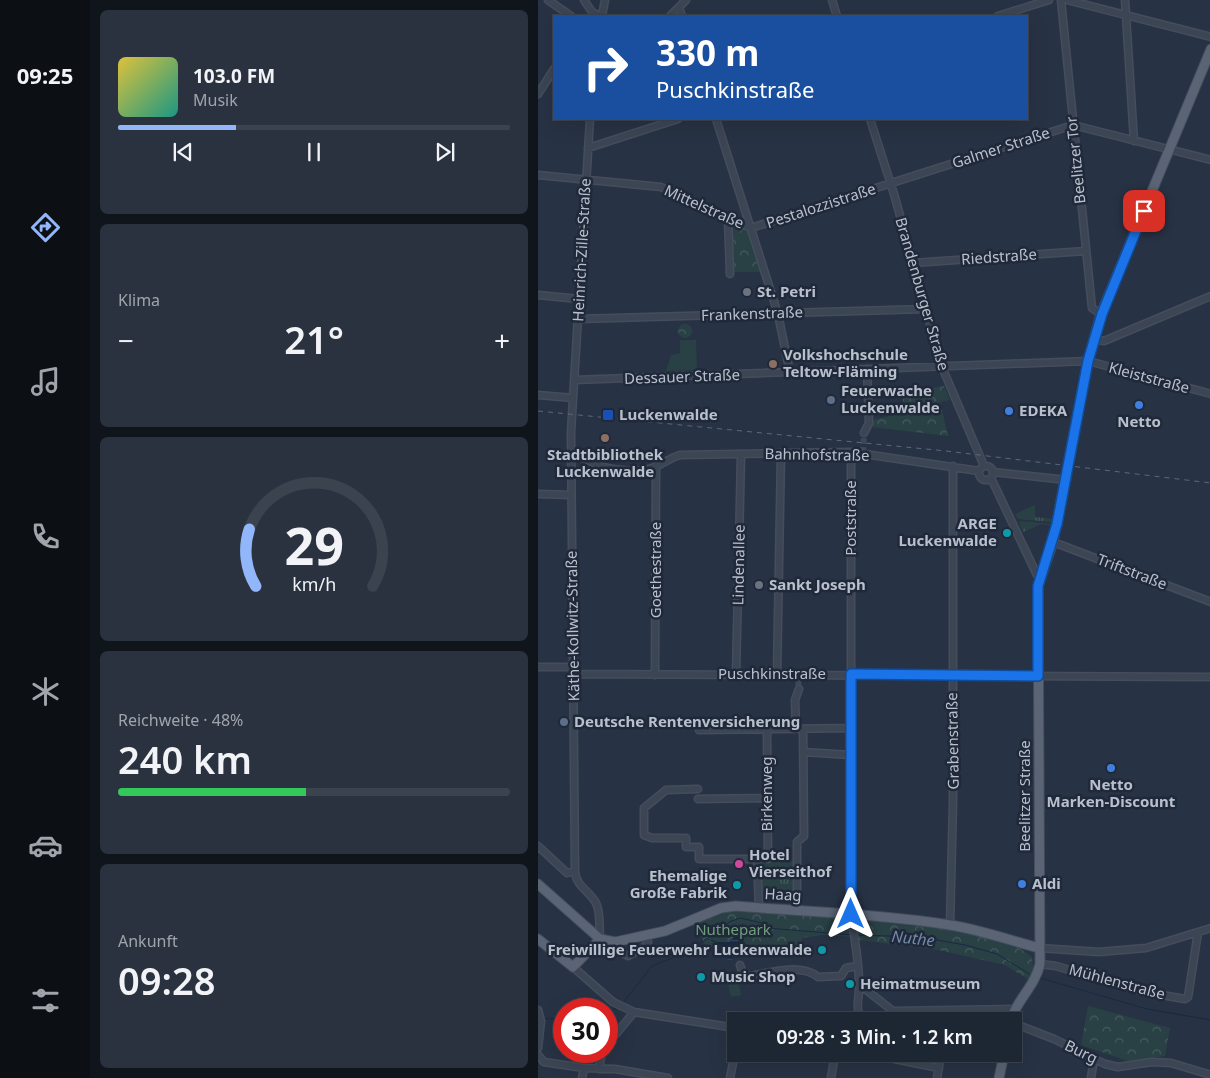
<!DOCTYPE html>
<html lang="de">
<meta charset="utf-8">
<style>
body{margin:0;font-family:"Noto Sans",sans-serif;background:#2a323f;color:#f1f3f6;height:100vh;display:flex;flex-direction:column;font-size:19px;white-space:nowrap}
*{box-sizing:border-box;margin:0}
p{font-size:16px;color:#a0a5ac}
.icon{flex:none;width:28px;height:28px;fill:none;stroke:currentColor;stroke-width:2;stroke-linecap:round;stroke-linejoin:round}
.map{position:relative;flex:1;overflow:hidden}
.drawer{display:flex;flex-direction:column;gap:10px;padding:10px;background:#10151c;width:448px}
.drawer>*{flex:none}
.banner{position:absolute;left:15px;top:15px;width:475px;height:105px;border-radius:0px;box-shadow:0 5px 20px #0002,0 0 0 1px #3b434e;background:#1a4fa0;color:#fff;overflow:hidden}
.speed{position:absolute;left:15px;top:998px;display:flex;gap:10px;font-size:25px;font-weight:700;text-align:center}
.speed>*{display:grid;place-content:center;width:65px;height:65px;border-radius:50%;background:#1d2633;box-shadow:0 5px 20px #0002,0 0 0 1px #3b434e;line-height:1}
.speed .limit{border:8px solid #d22;background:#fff;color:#111}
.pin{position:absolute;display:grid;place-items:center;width:42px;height:42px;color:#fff;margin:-21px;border-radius:10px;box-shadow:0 2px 8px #0006}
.me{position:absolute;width:55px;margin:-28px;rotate:0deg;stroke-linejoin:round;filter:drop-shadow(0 0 4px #0008)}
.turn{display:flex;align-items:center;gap:18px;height:105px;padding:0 20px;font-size:22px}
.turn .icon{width:65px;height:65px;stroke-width:2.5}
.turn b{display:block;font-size:35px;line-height:42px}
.big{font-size:38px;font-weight:600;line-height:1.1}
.drawer .widget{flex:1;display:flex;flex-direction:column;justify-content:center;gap:8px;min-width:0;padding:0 18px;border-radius:8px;background:#2a323f}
.drawer .dial{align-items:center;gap:0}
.dial svg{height:130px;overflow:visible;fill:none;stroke:#3b434e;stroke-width:7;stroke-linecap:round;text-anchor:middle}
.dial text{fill:#f1f3f6;stroke:none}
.song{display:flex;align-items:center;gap:15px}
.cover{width:60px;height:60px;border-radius:8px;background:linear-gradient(135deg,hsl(50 70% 55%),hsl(170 70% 35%))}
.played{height:5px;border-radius:2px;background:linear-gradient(90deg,#91b6fa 30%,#3b434e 30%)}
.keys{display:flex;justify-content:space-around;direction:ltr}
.heat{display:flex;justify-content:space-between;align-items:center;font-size:28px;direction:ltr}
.charge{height:8px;border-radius:4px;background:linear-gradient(90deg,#34c759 48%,#3b434e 0)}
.trip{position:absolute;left:189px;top:1012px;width:295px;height:50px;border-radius:0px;background:#1d2633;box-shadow:0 5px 20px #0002,0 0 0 1px #3b434e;font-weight:600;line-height:50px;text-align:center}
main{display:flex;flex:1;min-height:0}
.tab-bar{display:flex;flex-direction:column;width:90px;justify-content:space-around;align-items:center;background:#0c0f14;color:#a0a5ac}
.tab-bar .icon{width:35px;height:35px}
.tab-bar .current{color:#91b6fa}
.tab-bar b{font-size:22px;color:#f1f3f6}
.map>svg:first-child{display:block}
</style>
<main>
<nav class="tab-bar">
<b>09:25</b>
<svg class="icon current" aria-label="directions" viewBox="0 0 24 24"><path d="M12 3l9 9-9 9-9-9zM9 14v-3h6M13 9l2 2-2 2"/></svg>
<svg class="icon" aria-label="music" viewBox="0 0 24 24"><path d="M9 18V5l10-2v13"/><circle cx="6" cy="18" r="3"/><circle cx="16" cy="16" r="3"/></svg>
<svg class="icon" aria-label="phone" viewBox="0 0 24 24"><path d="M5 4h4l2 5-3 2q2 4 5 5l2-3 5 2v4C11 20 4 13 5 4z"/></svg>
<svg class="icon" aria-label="climate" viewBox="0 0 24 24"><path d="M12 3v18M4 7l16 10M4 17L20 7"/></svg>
<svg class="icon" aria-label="car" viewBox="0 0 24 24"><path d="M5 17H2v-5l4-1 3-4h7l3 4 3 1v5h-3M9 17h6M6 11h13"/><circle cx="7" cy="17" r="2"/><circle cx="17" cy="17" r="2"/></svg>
<svg class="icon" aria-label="filters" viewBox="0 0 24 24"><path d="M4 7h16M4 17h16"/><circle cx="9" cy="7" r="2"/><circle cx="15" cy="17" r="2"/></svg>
</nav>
<section class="drawer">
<div class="widget">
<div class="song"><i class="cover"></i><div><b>103.0 FM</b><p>Musik</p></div></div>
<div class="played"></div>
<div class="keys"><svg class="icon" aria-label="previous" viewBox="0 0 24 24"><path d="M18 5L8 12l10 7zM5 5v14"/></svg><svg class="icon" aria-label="pause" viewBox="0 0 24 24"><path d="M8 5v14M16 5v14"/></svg><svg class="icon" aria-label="next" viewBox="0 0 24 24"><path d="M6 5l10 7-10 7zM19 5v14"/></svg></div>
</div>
<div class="widget"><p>Klima</p>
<div class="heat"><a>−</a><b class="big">21°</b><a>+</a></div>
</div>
<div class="widget dial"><svg viewBox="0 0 100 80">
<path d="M14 69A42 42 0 1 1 86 69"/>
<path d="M14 69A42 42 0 0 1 10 34" stroke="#91b6fa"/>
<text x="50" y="56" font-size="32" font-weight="700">29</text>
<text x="50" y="72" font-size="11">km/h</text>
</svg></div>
<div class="widget"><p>Reichweite · 48%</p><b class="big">240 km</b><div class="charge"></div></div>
<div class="widget"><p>Ankunft</p><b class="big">09:28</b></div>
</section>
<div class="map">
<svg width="673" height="1078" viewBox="0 0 673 1078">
<defs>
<pattern id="grass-tufts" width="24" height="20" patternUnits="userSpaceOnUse" patternTransform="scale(1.25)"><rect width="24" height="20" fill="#294145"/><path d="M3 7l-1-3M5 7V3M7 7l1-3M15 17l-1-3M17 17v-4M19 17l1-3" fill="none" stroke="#465b5f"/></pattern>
<pattern id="park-crowns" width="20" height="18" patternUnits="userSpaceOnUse" patternTransform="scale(1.25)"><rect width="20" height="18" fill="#294145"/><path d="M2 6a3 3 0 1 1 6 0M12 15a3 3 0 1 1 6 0" fill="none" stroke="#465b5f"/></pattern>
<pattern id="water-rules" width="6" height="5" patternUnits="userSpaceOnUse" patternTransform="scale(1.25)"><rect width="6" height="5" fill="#192943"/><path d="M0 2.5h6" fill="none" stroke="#38465d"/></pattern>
</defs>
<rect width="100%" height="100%" fill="#273244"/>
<path fill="url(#grass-tufts)" d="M497,505V517L515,519L514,522L480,519L477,514Z
M483,521L513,524V526L504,524L485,532L481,523Z
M222,861H257V875H222Z
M222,877H257V902L222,898Z"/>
<path fill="url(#park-crowns)" d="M193,223L211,231L224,272H196Z
M140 331a7 7 0 1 1 14 0a7 7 0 1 1-14 0Z
M406,386L412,400L402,402L410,436L333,427L334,420L365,413V392Z
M202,909C257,912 311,918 366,925C405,929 463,931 494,957L495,969L491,980L467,965L400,950L321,940L315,937L284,935L264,938V946L227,952L226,947L194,950L195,959L190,960L182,946L169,949L157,924L185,911Z
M550,1006L632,1028L627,1056L593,1062L543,1045Z"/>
<path fill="#294145" d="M142,340H158L159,370L128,371L133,355L142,353Z
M200,978L203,995L193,997L189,980Z"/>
<path fill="url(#water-rules)" d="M208,919L199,935L205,942L206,948L194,950L195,959L190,960L184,947L178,942H192Z"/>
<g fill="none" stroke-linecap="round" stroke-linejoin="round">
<path stroke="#192943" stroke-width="1" d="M318,935L382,937L427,945L459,954L493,975
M170,939L178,942
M502,978L609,1009L673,1020
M84,1004L114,966L147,953L179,932L191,922L202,918L224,923L229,928L314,935
M69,1012L79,1008
M6,1019L26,1018"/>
<path stroke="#3d4759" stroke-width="6" stroke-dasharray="6 3" stroke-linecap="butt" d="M325,453L326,433
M260,680L261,689"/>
<defs>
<path id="minor" d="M10,0L33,16
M46,0L54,12L62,16
M294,0L299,16
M523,0L554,308L563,314
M529,0L673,37
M587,0L596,141
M141,8L144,16
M64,16L67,0
M132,16L148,0
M460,16L511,0
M0,94L16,69
M52,119L33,432L37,871C38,887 51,890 58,903C63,913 61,928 62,939
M178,119L240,314L252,373
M332,119L356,194L404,367L446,466
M50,148L140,119
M0,175L123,187L213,228L535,125L673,160
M190,218L192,274
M375,263L548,251
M0,295L41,299
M40,319L388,309
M556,339L566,341L673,296
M36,380L550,361L673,394
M0,395L35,398
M326,433L331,423L329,369
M313,452V914C316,937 321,960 321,984C322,996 316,1009 324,1021
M33,456C46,455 54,464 66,467C81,471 103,473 117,467C126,463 132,458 142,455L313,452L441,471
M441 473a7 7 0 1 1 14 0a7 7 0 1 1-14 0Z
M455,472L529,480
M453,478L499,575L502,577
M0,494L33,495
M515,542L673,602
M0,667H35
M35,674L673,677
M117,675L118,466
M198,675L203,455
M239,675L243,453
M258,729L257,700L261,689
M161,730L313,728
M229,730L230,859
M265,752L313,755
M160,789L128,790L106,808V835L114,838H148V847H161V859H219L221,908
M160,799L229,798
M0,846L29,873L37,871
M259,910V842L266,836L265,729
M412,925L415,801V466
M77,942L81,951L90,956L105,948L110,942L108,935
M501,948L561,952L608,948L673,928
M502,964L518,966L606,992L647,999L650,997L660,932
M202,965L206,977C228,974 261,962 280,977L303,976L308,968L319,966
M35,967L75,1002L96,1012L198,1028
M322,985L355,1011L476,1009
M0,1010L3,1021L0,1048
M409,1021L411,1011
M475,1023L516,1039L567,1064L580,1067L614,1062L633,1063L673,1075
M69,1045L96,1012
M332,1054L401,1068
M0,1055L6,1062L46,1068L77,1069L130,1078
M61,1069L64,1051
M44,1078L46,1068
M192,1078L198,1047
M293,1078L297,1054
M399,1078L403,1054
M553,1078L556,1059"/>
<path id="major" d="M0,884L62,939L77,942L127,931L183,908L198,906C269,912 341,914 412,925C443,930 471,940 501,948
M0,939L35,967L62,939
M472,1021C479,1000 497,986 502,964L500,586L515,542L550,361L563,314L673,49
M461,1078L466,1054"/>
</defs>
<use href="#minor" stroke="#454d5d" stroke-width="9"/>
<use href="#major" stroke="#454d5d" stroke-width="11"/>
<use href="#minor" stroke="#3b4554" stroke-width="6"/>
<use href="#major" stroke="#5a6474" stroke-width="9"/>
<path stroke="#5d687b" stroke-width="1" stroke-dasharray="5 5" stroke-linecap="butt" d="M0,411L408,451L673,483"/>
</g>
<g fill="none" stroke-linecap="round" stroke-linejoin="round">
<defs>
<path id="route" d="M313,914V674L500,676V586L519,524L550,361L564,314L606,211"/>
</defs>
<use href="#route" stroke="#114b97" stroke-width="12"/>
<use href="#route" stroke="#1a73e8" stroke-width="9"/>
</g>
<g fill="#6b7280" stroke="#202939" stroke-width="2">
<circle cx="209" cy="292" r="5"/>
<circle cx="221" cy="585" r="5"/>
</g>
<g fill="#8d6e63" stroke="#202939" stroke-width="2">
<circle cx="235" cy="364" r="5"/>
<circle cx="67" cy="438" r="5"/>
</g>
<g fill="#5c6f8a" stroke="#202939" stroke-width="2">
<circle cx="293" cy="400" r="5"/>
<circle cx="26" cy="722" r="5"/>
</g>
<g fill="#3f7fe0" stroke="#202939" stroke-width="2">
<circle cx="601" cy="405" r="5"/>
<circle cx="471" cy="411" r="5"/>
<circle cx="573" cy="768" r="5"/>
<circle cx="484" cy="884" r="5"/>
</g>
<rect fill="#1a4fb4" stroke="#202939" stroke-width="2" x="64" y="409" width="12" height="12" rx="2.5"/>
<g fill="#0f9aa8" stroke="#202939" stroke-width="2">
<circle cx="469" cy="533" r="5"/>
<circle cx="199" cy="885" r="5"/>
<circle cx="284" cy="950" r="5"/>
<circle cx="163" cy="977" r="5"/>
<circle cx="312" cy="984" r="5"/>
</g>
<circle fill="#d1479c" stroke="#202939" stroke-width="2" cx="201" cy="864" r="5"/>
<g text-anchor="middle" stroke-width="5" stroke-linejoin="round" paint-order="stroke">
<g font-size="15" fill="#b9c0cd" stroke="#202939">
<text transform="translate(463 148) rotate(-18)" y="5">Galmer Straße</text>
<text transform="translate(538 160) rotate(-96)" y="5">Beelitzer Tor</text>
<text transform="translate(283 206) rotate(-18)" y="5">Pestalozzistraße</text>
<text transform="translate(166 207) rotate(24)" y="5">Mittelstraße</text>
<text transform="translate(44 250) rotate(-87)" y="5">Heinrich-Zille-Straße</text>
<text transform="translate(461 257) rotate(-4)" y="5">Riedstraße</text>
<text transform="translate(384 294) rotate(74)" y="5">Brandenburger Straße</text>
<text transform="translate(214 314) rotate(-2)" y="5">Frankenstraße</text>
<text transform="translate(144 377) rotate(-2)" y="5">Dessauer Straße</text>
<text transform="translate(611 378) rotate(15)" y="5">Kleiststraße</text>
<text transform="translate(279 455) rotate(1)" y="5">Bahnhofstraße</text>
<text transform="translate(313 518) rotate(-90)" y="5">Poststraße</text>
<text transform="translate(201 565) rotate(-89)" y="5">Lindenallee</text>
<text transform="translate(118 570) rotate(-90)" y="5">Goethestraße</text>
<text transform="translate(594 572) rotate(21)" y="5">Triftstraße</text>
<text transform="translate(35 626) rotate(-91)" y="5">Käthe-Kollwitz-Straße</text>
<text x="234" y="679">Puschkinstraße</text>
<text transform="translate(415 741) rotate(-91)" y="5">Grabenstraße</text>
<text transform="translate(229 794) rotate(-90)" y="5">Birkenweg</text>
<text transform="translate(487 796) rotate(-90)" y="5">Beelitzer Straße</text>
<text transform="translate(245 895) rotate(3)" y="5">Haag</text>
<text transform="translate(579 982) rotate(15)" y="5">Mühlenstraße</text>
<text transform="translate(543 1052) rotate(26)" y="5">Burg</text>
</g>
<g font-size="15" font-weight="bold" fill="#b9c0cd" stroke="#202939" text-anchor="start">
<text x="219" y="297">St. Petri</text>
<text x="245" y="360">Volkshochschule<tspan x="245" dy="17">Teltow-Fläming</tspan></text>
<text x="303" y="396">Feuerwache<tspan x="303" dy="17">Luckenwalde</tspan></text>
<text x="481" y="416">EDEKA</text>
<text x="81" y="420">Luckenwalde</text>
<text x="601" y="427" text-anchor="middle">Netto</text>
<text x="67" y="460" text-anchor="middle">Stadtbibliothek<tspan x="67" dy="17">Luckenwalde</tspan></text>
<text x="459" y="529" text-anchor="end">ARGE<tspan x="459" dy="17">Luckenwalde</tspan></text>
<text x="231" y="590">Sankt Joseph</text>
<text x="36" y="727">Deutsche Rentenversicherung</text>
<text x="573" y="790" text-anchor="middle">Netto<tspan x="573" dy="17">Marken-Discount</tspan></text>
<text x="211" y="860">Hotel<tspan x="211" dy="17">Vierseithof</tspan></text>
<text x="189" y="881" text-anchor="end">Ehemalige<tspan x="189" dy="17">Große Fabrik</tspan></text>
<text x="494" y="889">Aldi</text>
<text x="274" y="955" text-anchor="end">Freiwillige Feuerwehr Luckenwalde</text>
<text x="173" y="982">Music Shop</text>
<text x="322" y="989">Heimatmuseum</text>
</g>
<g font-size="15" fill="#709e7c" stroke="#202939">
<text x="195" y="935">Nuthepark</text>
</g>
<g font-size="16" font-style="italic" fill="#7289ac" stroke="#202939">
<text transform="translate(375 938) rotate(6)" y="6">Nuthe</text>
</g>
</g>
</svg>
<div class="speed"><div class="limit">30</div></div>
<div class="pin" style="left:606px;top:211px;background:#d93025"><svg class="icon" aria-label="arrive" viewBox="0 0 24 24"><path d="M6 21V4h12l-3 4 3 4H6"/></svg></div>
<svg class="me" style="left:313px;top:914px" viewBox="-20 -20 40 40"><path d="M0-17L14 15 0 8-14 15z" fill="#1a73e8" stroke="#fff" stroke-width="4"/></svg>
<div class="trip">09:28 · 3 Min. · 1.2 km</div>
<div class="banner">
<div class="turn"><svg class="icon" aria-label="right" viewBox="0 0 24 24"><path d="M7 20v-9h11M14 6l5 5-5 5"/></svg><div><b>330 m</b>Puschkinstraße</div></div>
</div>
</div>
</main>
